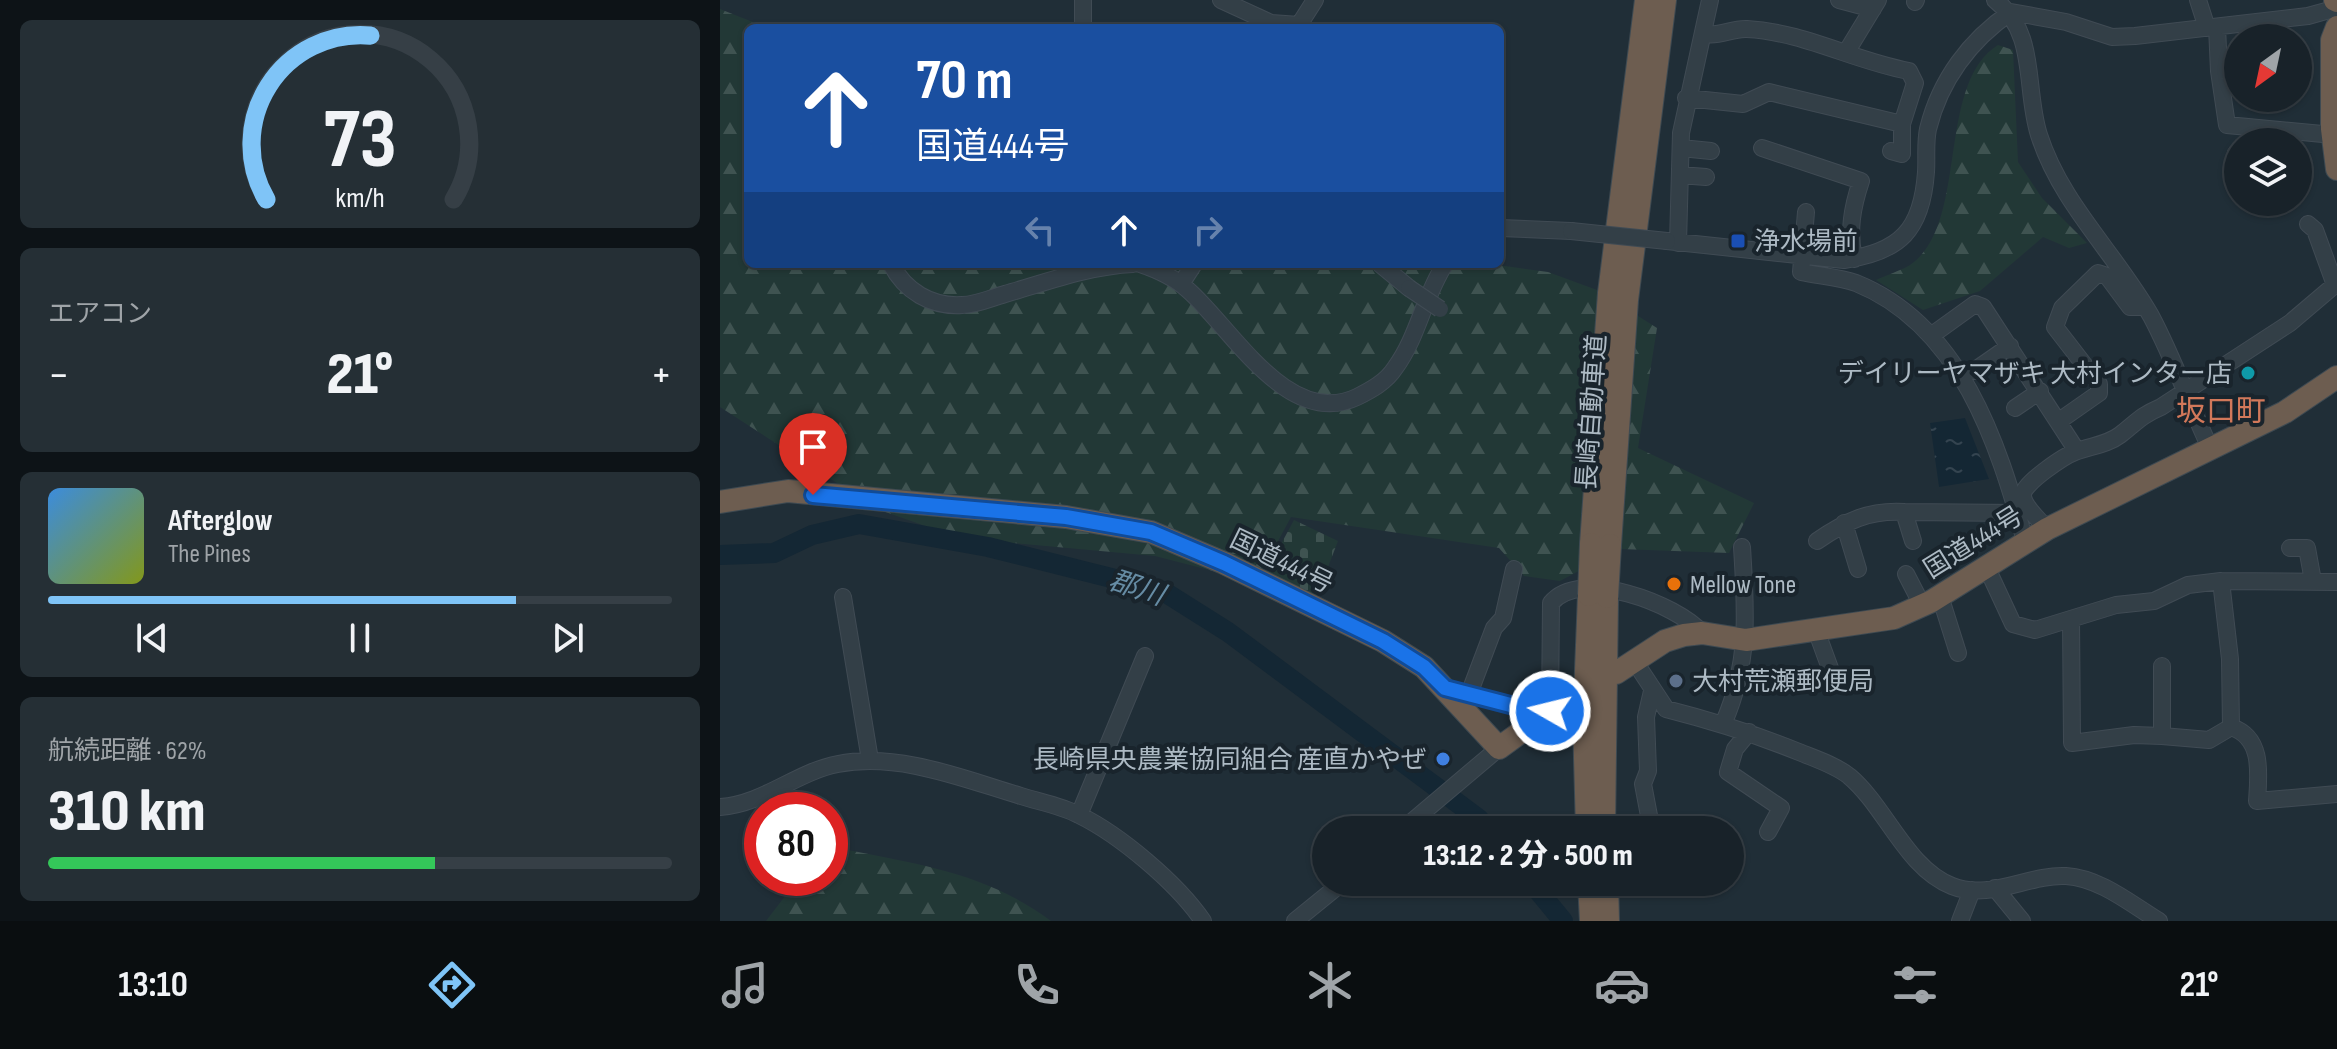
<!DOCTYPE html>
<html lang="ja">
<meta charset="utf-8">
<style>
body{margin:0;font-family:"Sofia Sans Condensed","Noto Sans JP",sans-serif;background:#252f35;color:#f1f3f6;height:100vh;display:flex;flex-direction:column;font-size:30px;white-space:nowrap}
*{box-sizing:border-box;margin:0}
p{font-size:26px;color:#9fa4a8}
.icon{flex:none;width:44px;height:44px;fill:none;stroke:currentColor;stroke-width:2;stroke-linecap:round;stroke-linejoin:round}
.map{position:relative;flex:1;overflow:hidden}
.side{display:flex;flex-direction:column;gap:20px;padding:20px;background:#0d1317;width:720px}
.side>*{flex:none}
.top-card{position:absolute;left:24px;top:24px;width:760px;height:244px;border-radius:12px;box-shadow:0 2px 6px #0004,0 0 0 2px #363f46;background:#1a4fa0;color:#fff;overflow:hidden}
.needle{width:52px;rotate:213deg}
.controls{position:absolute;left:1504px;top:24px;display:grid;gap:16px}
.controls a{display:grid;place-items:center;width:88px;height:88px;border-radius:50%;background:#182229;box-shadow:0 2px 6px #0004,0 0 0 2px #363f46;font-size:40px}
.speed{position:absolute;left:24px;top:792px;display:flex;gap:16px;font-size:40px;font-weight:700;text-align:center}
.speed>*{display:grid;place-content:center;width:104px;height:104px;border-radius:50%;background:#182229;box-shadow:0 2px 6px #0004,0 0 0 2px #363f46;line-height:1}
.speed .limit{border:12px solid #d22;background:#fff;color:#111}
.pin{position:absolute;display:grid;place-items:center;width:68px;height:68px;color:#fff;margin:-82px -34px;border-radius:50% 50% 50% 0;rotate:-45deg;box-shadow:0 0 8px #0007}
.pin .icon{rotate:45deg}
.me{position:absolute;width:88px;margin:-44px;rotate:278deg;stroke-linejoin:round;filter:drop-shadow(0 0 6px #0008)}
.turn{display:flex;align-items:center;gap:28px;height:168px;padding:0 40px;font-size:36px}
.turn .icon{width:104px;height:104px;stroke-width:2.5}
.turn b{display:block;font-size:56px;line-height:68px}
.lanes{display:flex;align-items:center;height:76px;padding:0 40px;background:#0003;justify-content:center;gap:40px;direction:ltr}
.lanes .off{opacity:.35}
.big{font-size:60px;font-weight:800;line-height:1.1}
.side .tile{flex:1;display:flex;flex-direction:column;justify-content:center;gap:12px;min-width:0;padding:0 28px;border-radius:12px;background:#252f35}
.side .dial{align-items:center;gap:0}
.dial svg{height:208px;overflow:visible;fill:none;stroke:#363f46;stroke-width:7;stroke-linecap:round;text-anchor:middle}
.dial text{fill:#f1f3f6;stroke:none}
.song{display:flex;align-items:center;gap:24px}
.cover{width:96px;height:96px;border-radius:12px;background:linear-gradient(135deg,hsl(210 70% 55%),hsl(70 70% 35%))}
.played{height:8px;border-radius:4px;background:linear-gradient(90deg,#7fc4f7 75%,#363f46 75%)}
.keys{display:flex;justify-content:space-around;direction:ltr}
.heat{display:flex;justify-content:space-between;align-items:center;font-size:44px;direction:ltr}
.charge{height:12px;border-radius:6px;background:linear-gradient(90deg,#34c759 62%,#363f46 0)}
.trip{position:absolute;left:592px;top:816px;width:432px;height:80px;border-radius:40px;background:#182229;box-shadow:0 2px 6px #0004,0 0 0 2px #363f46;font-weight:800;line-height:80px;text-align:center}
.dock{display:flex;height:128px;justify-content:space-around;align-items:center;background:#0a0e10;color:#9fa4a8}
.dock .icon{width:56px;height:56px}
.dock .current{color:#7fc4f7}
.dock b{font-size:36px;color:#f1f3f6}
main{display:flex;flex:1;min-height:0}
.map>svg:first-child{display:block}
</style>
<main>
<section class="side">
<div class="tile dial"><svg viewBox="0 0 100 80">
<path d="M14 69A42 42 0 1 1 86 69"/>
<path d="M14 69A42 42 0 0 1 54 6" stroke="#7fc4f7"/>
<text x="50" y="56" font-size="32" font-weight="700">73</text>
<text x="50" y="72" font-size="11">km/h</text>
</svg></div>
<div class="tile"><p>エアコン</p>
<div class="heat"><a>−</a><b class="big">21°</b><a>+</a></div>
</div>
<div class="tile">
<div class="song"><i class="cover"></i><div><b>Afterglow</b><p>The Pines</p></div></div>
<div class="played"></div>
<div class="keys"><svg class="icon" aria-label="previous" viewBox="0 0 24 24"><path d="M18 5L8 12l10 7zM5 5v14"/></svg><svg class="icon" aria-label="pause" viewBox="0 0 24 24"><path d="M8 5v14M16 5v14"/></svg><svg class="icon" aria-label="next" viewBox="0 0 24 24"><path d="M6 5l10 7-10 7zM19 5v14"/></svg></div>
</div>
<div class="tile"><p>航続距離 · 62%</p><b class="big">310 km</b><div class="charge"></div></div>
</section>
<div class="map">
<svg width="1617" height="921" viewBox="0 0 1617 921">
<defs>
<pattern id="forest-firs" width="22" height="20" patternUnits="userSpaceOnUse" patternTransform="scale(2)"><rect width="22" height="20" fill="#223836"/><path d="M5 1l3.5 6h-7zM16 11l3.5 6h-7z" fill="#3f5351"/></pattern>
<pattern id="cemetery-stones" width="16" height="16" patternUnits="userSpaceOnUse" patternTransform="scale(2)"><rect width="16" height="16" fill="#223836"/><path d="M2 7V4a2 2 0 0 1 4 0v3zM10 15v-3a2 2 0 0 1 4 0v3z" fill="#3f5351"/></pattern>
<pattern id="water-ripples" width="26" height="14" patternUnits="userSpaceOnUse" patternTransform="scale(2)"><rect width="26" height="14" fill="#142734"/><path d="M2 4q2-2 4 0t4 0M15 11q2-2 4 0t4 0" fill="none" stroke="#344450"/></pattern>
</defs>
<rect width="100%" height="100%" fill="#202e37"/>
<path fill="url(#forest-firs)" d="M0,9L48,28H28V264H771L828,272L877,290L937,328L918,448L1034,503L1009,553L900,549L840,581L804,576L779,548L571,517L536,582L435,556L281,542L211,528L157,509L0,407Z
M1278,45L1293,50L1298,162L1322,198L1367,243L1349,248L1323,237L1260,291L1203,310L1156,280C1166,275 1180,271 1190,265C1250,224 1215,84 1278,45Z
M128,850C203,865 268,874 331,921H46L79,878H110V855Z"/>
<path fill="url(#cemetery-stones)" d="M574,520L618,541L596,598L546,572Z"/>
<path fill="url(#water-ripples)" d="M1245,418L1269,479L1219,487L1210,423Z"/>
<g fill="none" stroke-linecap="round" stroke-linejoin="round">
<path stroke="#142734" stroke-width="20" d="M0,555L54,553L92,535L139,524L268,547L443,591L508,632L759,819L768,830
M811,882L843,921"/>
<defs>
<path id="minor" d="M501,0L551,23L579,25L595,0
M1119,0L1153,9
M1275,0C1318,33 1304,88 1319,135C1341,204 1396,254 1431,316C1454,359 1470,406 1491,450
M1478,0L1487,28
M1195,2L1196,0
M1497,27L1499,71L1518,70
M363,28V0
M1127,51L1158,0
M1499,71L1507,125L1613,135
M966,98L1023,104L1049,92L1182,124L1195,83L1189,71C1134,61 1084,32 1027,29C1012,28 1000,37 985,34
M961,148L991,151
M1042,148L1141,181C1132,208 1128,231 1134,259
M1171,151L1182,154V124
M1516,153H1518
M960,175L986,177
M1086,212L1081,272C1099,276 1119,277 1136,283C1240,325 1278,442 1305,541
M1588,224L1595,230L1615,285
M780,228L851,231
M947,241L1124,260C1180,252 1202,230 1206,172C1207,158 1205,143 1208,129C1220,80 1250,40 1291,12L1346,22L1392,37L1415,36L1588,16L1617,8
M958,243L961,133L990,0
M171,264C185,291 211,307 242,305C256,305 271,298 285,294C327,282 369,266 413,264
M420,264C438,270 454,277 468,290C510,326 568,430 637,397C651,390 666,382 675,368C698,337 704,296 725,264
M660,264L689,288
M461,284L474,264
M1212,335L1255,304L1263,307L1357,451
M1254,371L1290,346
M1295,408L1320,391
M1339,421L1379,393V384L1335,327L1342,308L1378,273L1387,276L1410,307H1425
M1184,512L1298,513
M1124,523L1138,569
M1327,529C1320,520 1302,506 1303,494C1304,483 1344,456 1355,452C1369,446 1387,445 1400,435C1417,422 1420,416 1441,407L1570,323L1617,283
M1097,541C1126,521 1149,510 1184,512L1193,541
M1570,548H1587L1593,581
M1267,568L1293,624L1315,630L1396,605L1434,601L1468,585L1501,581L1617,582
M1186,574L1202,605
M1501,581L1510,659L1511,727
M1220,596L1238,653
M123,597L150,760
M1351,619L1352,743L1414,735L1442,736
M1096,630L1115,682
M915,662L946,709C993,721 1035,734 1079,752C1096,759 1115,765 1129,776C1166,807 1186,868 1232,886C1269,901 1309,874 1346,876C1380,878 1411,904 1439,921
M1442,666V736L1489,740L1511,727C1543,737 1539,773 1537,801L1617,794
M742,692L825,714
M749,694L774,628L783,618L794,569
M830,711L831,603C860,567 957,604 982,633
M1004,722C1030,662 1026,611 1022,547
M1029,732L1015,749L1008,772L1061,808L1048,832
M0,807C44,804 76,772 118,764C179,752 244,779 301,796C320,802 342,806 359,815C400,835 457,883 483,921
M359,815L425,656
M682,830L779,748
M926,830L930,821L923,784L928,771L926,717L932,691
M1275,888L1302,921
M575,921L623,882
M1240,921L1252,890"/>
<path id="highway" d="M1615,0L1617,1
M1617,27L1612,40V129L1617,169
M0,502L68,491L346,517L431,532L504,563L663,641L704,667L779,748L851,696
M871,544L889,293L926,0
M890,545L907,300L945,0
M896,673L945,641L964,635L982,633L1026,640L1174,618L1212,601L1327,529L1565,412L1617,377
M867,830L864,721L869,595
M884,830L887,597
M869,882L871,921
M887,882L888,921"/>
</defs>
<use href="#minor" stroke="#404b54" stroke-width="18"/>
<use href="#highway" stroke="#3e4a52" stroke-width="24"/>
<use href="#minor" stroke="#333f47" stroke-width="16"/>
<use href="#highway" stroke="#6d5d50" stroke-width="22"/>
<defs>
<path id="minor-bridge" d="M851,231L947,241
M689,288L720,309"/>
<path id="highway-bridge" d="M869,595L871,544
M887,597L890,545"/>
</defs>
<use href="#minor-bridge" stroke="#404b54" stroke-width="18" stroke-linecap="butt"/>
<use href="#highway-bridge" stroke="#3e4a52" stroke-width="24" stroke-linecap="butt"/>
<use href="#minor-bridge" stroke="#333f47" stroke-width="16"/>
<use href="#highway-bridge" stroke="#6d5d50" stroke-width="22"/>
</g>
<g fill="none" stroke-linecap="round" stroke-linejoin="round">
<defs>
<path id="route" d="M93,495L346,517L431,532L504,563L663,641L704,667L725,688L825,714L830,711"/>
</defs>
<use href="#route" stroke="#114b97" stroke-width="20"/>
<use href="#route" stroke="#1a73e8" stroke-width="14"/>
</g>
<rect fill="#1a4fb4" stroke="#19242c" stroke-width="3" x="1010" y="233" width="16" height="16" rx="4"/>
<circle fill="#0f9aa8" stroke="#19242c" stroke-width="3" cx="1528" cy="373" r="8"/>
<circle fill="#e8710a" stroke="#19242c" stroke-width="3" cx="954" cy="584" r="8"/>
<circle fill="#5c6f8a" stroke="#19242c" stroke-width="3" cx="956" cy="681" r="8"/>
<circle fill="#3f7fe0" stroke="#19242c" stroke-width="3" cx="723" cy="759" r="8"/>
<g text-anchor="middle" stroke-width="8" stroke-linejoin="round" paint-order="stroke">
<g font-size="26" fill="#adbac4" stroke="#19242c" text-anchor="start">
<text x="1034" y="250">浄水場前</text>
<text x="1512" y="382" text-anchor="end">デイリーヤマザキ 大村インター店</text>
<text x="970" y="593">Mellow Tone</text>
<text x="972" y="690">大村荒瀬郵便局</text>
<text x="707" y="768" text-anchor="end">長崎県央農業協同組合 産直かやぜ</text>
</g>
<g font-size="26" fill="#adbac4" stroke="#19242c">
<text transform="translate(871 412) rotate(-86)" y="9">長崎自動車道</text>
<text transform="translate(1253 542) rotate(-32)" y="9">国道444号</text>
<text transform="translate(562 561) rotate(26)" y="9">国道444号</text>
</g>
<g font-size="28" font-style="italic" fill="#668ca4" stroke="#19242c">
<text transform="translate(417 587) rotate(18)" y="10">郡川</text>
</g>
<g font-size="30" fill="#d2785a" stroke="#19242c">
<text x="1501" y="421">坂口町</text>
</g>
</g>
</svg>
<div class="controls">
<a><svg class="needle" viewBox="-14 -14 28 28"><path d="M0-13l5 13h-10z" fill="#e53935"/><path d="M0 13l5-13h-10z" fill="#9fa4a8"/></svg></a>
<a><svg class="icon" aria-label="layers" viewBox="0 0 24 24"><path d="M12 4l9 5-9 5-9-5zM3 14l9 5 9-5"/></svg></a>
</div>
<div class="speed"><div class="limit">80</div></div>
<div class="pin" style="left:93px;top:495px;background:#d93025"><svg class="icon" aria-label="arrive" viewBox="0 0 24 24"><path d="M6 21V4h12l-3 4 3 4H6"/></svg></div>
<svg class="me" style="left:830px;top:711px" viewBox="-20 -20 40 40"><circle r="17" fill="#1a73e8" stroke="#fff" stroke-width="3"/><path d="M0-11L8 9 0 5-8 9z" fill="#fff"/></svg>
<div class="trip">13:12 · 2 分 · 500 m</div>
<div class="top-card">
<div class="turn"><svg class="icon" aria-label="ahead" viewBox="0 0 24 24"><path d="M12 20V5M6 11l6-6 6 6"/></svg><div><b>70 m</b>国道444号</div></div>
<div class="lanes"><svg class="icon off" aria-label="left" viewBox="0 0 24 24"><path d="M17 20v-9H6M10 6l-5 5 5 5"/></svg><svg class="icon" aria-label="ahead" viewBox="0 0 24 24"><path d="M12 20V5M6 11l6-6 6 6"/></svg><svg class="icon off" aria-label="right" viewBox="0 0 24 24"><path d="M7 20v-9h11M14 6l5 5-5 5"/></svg></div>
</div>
</div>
</main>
<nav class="dock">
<b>13:10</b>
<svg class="icon current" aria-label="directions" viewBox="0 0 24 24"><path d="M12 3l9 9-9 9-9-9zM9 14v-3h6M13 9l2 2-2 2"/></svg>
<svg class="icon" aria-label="music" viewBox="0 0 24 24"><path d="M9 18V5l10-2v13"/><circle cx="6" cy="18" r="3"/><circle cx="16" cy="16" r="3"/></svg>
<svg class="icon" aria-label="phone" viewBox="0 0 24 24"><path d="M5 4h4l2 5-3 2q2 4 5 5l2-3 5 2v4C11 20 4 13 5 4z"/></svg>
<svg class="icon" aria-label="climate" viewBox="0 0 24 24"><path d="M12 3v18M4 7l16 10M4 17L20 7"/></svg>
<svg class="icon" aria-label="car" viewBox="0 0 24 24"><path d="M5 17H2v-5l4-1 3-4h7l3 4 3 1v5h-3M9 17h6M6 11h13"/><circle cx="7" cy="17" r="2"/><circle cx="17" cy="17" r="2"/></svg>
<svg class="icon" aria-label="filters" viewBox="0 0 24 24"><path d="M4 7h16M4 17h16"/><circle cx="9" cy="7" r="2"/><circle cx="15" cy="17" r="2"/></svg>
<b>21°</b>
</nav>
